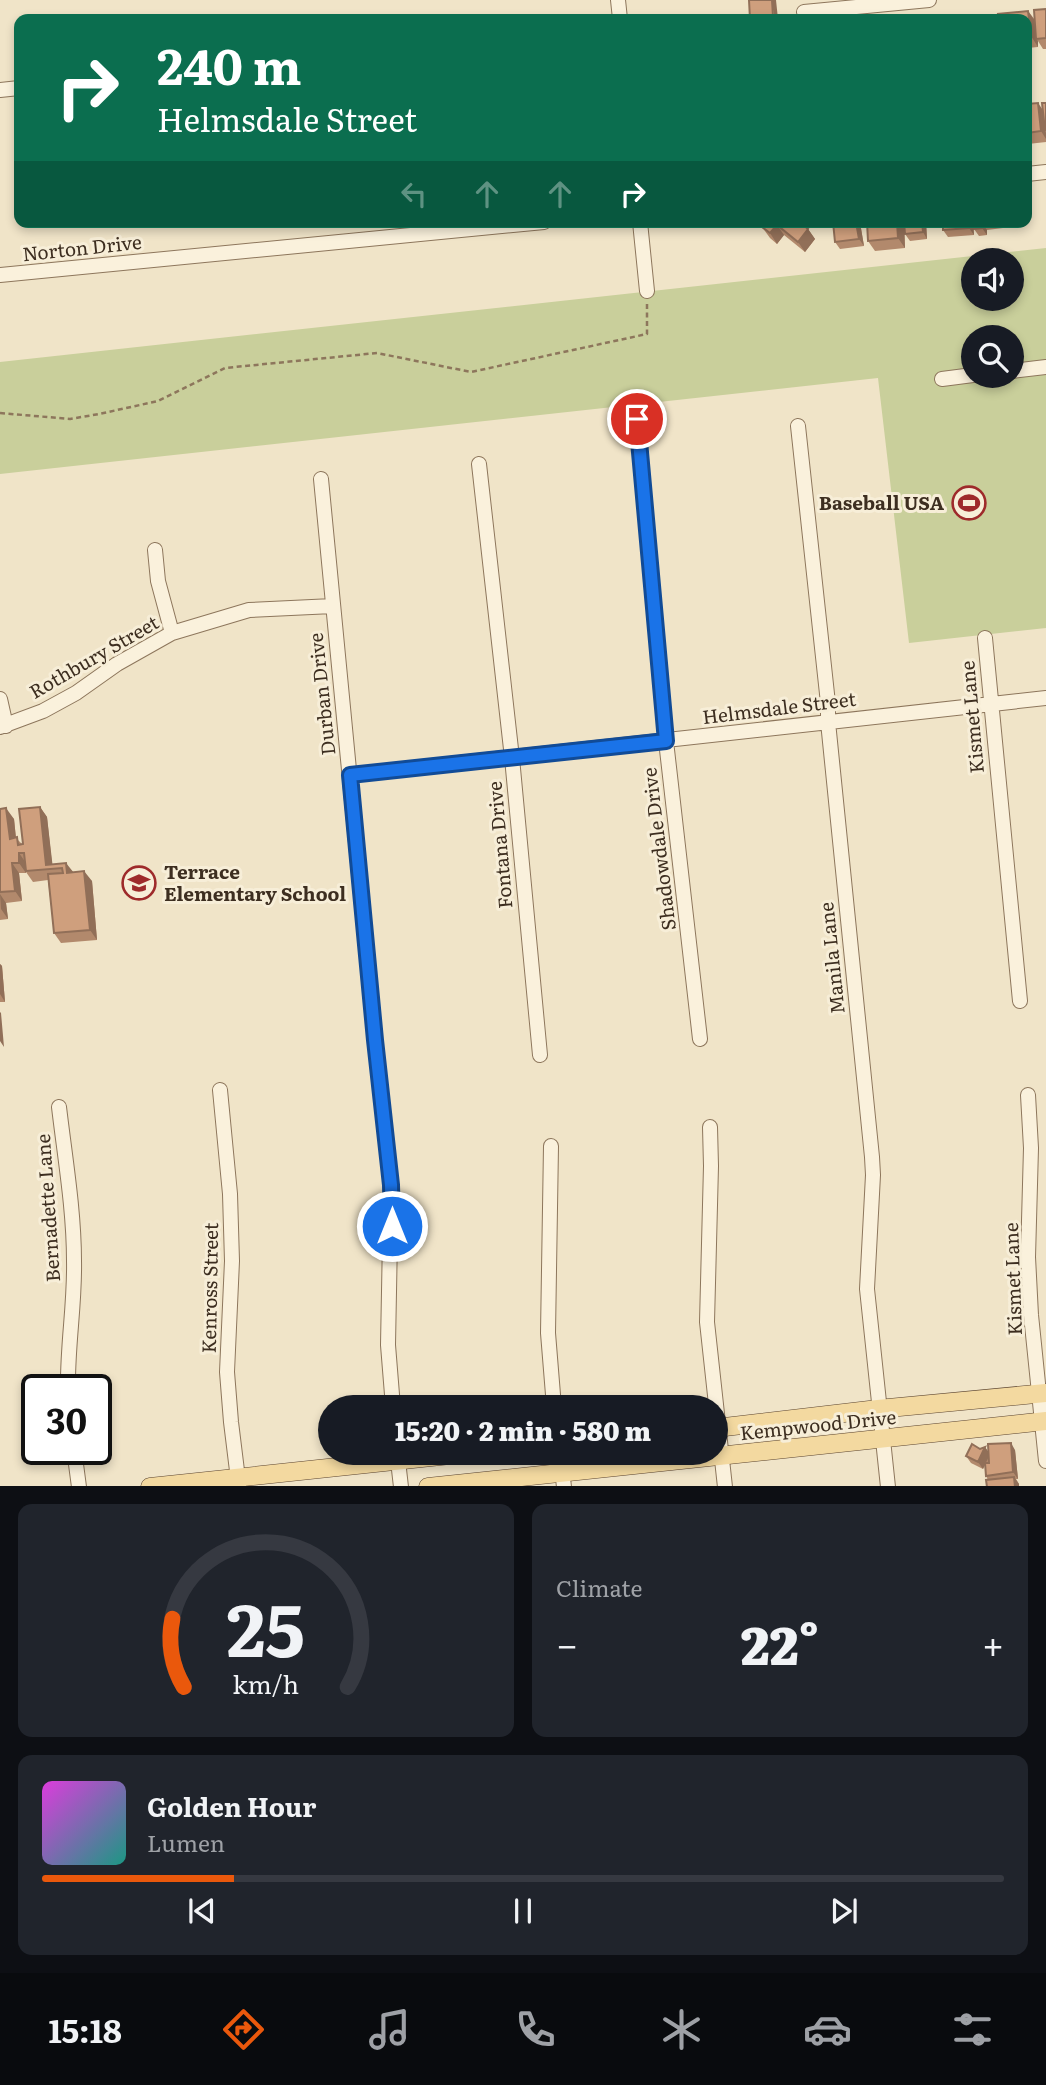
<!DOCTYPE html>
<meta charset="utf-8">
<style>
body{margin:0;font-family:Literata,serif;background:#20242c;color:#f1f3f6;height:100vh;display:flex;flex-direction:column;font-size:26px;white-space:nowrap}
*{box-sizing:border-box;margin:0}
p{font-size:23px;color:#9ea1a6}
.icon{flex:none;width:38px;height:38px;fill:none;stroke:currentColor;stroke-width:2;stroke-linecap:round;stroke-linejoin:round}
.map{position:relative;height:1486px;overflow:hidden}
.sheet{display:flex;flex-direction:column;gap:18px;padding:18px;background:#0d0f14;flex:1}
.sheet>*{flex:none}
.top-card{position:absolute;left:14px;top:14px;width:1018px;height:214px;border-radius:14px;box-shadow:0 4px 10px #0003;background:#0b6e4f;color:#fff;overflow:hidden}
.tools{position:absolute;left:961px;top:248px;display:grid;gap:14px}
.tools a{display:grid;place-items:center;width:63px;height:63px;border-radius:50%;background:#171b24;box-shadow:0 4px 10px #0003;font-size:35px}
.speed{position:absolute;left:21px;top:1374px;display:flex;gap:14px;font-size:35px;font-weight:700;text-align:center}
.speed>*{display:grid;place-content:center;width:91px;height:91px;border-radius:50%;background:#171b24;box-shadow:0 4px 10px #0003;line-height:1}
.speed .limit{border:4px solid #111;border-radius:10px;background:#fff;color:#111}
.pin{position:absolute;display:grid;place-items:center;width:60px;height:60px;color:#fff;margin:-30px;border:4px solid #fff;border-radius:50%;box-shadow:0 2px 7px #0007}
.me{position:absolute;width:77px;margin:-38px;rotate:0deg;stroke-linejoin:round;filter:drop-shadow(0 0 5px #0008)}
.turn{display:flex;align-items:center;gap:24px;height:147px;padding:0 28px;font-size:32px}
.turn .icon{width:91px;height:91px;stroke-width:2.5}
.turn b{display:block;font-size:49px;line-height:60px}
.lanes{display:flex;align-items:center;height:66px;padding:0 28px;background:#0003;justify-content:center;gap:35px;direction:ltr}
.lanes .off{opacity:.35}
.big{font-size:52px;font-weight:800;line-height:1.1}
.sheet .widget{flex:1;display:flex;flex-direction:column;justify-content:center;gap:10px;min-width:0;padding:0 24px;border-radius:14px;background:#20242c}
.sheet .dial{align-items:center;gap:0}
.dial svg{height:182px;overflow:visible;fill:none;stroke:#363941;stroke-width:7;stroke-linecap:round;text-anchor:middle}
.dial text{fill:#f1f3f6;stroke:none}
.song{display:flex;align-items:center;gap:21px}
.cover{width:84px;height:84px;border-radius:10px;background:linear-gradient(135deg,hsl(300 70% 55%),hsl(170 70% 35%))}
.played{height:7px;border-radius:4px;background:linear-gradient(90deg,#ea580c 20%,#363941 20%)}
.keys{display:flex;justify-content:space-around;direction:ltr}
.heat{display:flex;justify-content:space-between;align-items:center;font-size:38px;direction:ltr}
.sheet .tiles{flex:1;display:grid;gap:18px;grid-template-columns:1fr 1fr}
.widget:last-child{grid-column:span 2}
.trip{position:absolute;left:318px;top:1395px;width:410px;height:70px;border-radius:35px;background:#171b24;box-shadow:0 4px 10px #0003;font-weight:800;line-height:70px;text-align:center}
.tab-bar{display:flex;height:112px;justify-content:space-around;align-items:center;background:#090b0e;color:#9ea1a6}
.tab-bar .icon{width:49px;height:49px}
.tab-bar .selected{color:#ea580c}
.tab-bar b{font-size:32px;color:#f1f3f6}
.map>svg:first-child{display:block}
</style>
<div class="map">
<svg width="1046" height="1487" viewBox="0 0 1046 1487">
<rect width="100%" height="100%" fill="#f0e4c8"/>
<path fill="#c9cf9b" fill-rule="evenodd" d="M1046,248V628L909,643L878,378L0,474V362ZM973,261H1012V299H973ZM973,338H1012V376H973Z"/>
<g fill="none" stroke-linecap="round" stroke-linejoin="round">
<defs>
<path id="minor" d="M618,0L620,19
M804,12L929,0
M0,90L19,88
M1027,174L1046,172
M640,222L647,291
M0,275L544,222
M1012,371L1046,367
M942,379L973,375
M638,404L637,419L666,741L700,1039
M798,426L828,703V722L872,1157L873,1175L867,1289L888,1487
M479,464L512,758L540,1055
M321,479L375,1040L391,1185L388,1345L393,1407
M155,550L158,581L172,633
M985,638L1020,1001
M0,699L6,726
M0,727L43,711L76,693L117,664L172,633L249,610L333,606
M350,775L1046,698
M220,1090L230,1194L232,1261L227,1372L231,1422L239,1487
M1028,1095L1031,1148L1028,1257L1031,1315L1046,1461
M59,1107C65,1158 74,1210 74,1261C75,1304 67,1347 68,1390
M710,1127L711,1166L707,1322L725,1487
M551,1146L548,1333L554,1407
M74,1449L79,1487
M397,1452L401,1487
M560,1452L564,1487"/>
<path id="major" d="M716,1428L878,1409L1046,1393
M150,1487L478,1452
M428,1487L1046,1421"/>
</defs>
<use href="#minor" stroke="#8d765c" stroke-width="16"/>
<use href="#major" stroke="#5b4430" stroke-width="19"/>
<path stroke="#8d765c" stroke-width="2.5" stroke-dasharray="5 3.5" stroke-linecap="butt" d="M0,413L70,419L99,414L158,401L225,368L377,353L471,372L647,334V304"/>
<use href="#minor" stroke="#faf1dc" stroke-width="14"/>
<use href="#major" stroke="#f3d9a0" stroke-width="18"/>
</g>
<path fill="#b2896c" d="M1046,9V49H1043L1038,41V47L1027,48L1028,11L1035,20Z
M1027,98L1031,104L1042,110L1046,103V142L1028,144L1027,142Z
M766,222L808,229L815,239L805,252L784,235L777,244L770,238L762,227Z
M860,222L864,246L840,249L835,242Z
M904,222L905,248L875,251L868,241Z
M904,222H926L927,239L910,241L905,234Z
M973,222L974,235L948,237L943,230Z
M973,222H1002L1003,228L987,230V235L979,236L974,229Z
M40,807L47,817L52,864L73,872L92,881L97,940L61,943L54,933L48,880L33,882L26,872V873H19L22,901L6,903L8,919L0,920V809L14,819L16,838L22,844Z
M0,964L2,966L5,1002H0Z
M985,1447L988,1452L1015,1450L1018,1479H1016L1019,1484L988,1480L986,1476L985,1465L983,1469L971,1463L966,1456Z"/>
<path fill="#916f58" d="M772,0H776L778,19H774Z
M1028,11L1035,21L1036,39L1038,41V47L1031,36Z
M1038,103L1045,113V130L1046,133V139L1041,131Z
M856,222L860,223L864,246L859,239Z
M897,222H904L905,248L898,238Z
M922,222H926L927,239L923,232Z
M969,222H973L974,235L969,228Z
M982,223L987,230V235L982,228Z
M777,225L784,235L777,244L770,233Z
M808,229L815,239L805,252L798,242Z
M40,807L47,817L53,869L46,865Z
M6,808L14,819L17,849L10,839Z
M19,853L26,863V873L19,863Z
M12,863L19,873L22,901L15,891Z
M66,863L74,873H67Z
M84,871L92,881L97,940L90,930Z
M0,894L6,903L8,919L1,909Z
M0,964L2,966L5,1002L0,994Z
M0,1012L1,1013L4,1047L0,1041Z
M1011,1443L1015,1450L1018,1479L1013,1472Z
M985,1447L990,1454L983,1469L978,1462Z
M1014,1477L1019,1484V1487H1015Z"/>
<path fill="#cf9f7d" stroke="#916f58" stroke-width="2" d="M749,0H772L773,17L750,19Z
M1046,9V38L1036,39L1034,10Z
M1028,11L1031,36L1027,37V19H999L998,14Z
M993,15V19H966V17Z
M773,17L774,19H754Z
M960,17V19H934Z
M1027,102V104L1038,103L1041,131L1027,133Z
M1042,103H1046V130H1045Z
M766,222H800L808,229L798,242L777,225L770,233L762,227Z
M833,222H856L859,239L835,242Z
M867,222H897L898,238L868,241Z
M904,222H922L923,232L905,234Z
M943,222H969V228L943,230Z
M973,222H991L982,223V228L974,229Z
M40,807L46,865L66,863L67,873L84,871L90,930L54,933L48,874L63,873L62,868L26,871L24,853H19V863H12L15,891L0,892V809L6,808L10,839L17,837L18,845L23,844L19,809Z
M1011,1443L1013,1472L986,1476L985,1463H989L988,1444Z
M972,1444L980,1449L985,1447L978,1462L966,1456Z
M1014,1477L1015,1487H987L986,1480Z"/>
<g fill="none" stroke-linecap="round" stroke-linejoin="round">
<defs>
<path id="route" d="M392,1226L391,1185L375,1040L350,775L666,741L637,419"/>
</defs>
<use href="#route" stroke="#114b97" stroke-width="18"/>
<use href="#route" stroke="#1a73e8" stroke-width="12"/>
</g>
<defs>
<symbol id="stadium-ring" viewBox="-11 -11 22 22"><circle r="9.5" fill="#f7eed8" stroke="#9e2a2b" stroke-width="1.5"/><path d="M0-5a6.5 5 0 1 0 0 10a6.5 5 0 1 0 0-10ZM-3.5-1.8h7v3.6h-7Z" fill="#9e2a2b"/></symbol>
<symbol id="school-ring" viewBox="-11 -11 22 22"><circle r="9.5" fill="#f7eed8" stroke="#9e2a2b" stroke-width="1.5"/><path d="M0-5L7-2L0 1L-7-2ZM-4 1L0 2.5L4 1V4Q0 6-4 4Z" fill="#9e2a2b"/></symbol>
</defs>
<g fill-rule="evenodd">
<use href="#stadium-ring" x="950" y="484" width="38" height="38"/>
<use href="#school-ring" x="120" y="864" width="38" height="38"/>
</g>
<g text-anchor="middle" stroke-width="6" stroke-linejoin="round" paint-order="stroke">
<g font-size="19" fill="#3d2e20" stroke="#f7eed8">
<text transform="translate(82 248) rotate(-6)" y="7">Norton Drive</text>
<text transform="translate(94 657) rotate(-30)" y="7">Rothbury Street</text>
<text transform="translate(322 694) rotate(-96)" y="7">Durban Drive</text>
<text transform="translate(779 708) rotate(-7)" y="7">Helmsdale Street</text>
<text transform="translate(972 717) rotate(-95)" y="7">Kismet Lane</text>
<text transform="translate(500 845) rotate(-95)" y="7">Fontana Drive</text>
<text transform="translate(659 849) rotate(-97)" y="7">Shadowdale Drive</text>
<text transform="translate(832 958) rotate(-96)" y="7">Manila Lane</text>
<text transform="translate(48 1208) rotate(-94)" y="7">Bernadette Lane</text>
<text transform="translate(1013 1279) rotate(-92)" y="7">Kismet Lane</text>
<text transform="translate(210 1288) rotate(-89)" y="7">Kenross Street</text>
<text transform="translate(818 1425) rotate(-6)" y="7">Kempwood Drive</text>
</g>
<g font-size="19" font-weight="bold" fill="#3d2e20" stroke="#f7eed8" text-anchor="end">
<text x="944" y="510">Baseball USA</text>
<text x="164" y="879" text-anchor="start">Terrace<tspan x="164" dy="22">Elementary School</tspan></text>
</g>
</g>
</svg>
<div class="tools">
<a><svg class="icon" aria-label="sound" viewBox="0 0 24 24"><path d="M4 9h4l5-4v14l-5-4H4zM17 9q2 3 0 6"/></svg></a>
<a><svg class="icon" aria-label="search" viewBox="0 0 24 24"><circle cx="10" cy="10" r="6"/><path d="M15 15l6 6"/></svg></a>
</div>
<div class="speed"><div class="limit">30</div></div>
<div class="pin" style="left:637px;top:419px;background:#d93025"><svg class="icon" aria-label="arrive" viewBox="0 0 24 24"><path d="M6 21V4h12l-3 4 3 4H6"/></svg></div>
<svg class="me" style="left:392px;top:1226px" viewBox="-20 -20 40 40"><circle r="17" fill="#1a73e8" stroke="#fff" stroke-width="3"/><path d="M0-11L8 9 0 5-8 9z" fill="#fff"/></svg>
<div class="trip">15:20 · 2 min · 580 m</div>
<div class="top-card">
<div class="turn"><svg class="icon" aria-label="right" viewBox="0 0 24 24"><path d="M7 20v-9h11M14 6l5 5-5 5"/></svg><div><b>240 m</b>Helmsdale Street</div></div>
<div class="lanes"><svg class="icon off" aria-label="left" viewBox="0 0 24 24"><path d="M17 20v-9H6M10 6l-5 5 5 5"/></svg><svg class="icon off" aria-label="ahead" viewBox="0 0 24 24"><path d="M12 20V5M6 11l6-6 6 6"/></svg><svg class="icon off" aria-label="ahead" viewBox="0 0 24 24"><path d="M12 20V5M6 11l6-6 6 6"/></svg><svg class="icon" aria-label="right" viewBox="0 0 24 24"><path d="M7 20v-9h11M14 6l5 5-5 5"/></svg></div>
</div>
</div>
<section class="sheet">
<div class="tiles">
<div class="widget dial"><svg viewBox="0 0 100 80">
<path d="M14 69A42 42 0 1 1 86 69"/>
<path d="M14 69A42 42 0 0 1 9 39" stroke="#ea580c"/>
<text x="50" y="56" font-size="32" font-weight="700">25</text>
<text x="50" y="72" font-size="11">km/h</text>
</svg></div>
<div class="widget"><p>Climate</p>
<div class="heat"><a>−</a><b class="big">22°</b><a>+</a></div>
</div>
<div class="widget">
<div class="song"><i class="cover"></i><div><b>Golden Hour</b><p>Lumen</p></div></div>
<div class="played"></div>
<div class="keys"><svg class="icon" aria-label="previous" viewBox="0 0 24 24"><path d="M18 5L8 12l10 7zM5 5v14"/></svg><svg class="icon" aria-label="pause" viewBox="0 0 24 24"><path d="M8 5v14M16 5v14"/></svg><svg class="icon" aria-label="next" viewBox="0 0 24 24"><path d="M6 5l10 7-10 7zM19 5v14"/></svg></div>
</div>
</div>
</section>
<nav class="tab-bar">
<b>15:18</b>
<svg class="icon selected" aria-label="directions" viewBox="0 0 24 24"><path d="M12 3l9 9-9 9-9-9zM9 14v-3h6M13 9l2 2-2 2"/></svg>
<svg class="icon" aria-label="music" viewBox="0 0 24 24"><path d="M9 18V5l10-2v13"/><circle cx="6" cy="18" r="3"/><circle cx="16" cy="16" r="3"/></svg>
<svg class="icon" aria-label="phone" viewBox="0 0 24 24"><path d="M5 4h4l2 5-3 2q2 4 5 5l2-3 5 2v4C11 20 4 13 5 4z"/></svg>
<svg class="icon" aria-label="climate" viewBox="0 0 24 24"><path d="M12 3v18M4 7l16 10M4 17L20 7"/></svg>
<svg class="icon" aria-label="car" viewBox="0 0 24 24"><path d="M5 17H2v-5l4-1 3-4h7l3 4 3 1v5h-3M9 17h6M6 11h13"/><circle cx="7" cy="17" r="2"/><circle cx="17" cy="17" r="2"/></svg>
<svg class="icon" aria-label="filters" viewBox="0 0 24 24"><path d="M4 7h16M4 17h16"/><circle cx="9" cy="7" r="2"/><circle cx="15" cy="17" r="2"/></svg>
</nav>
